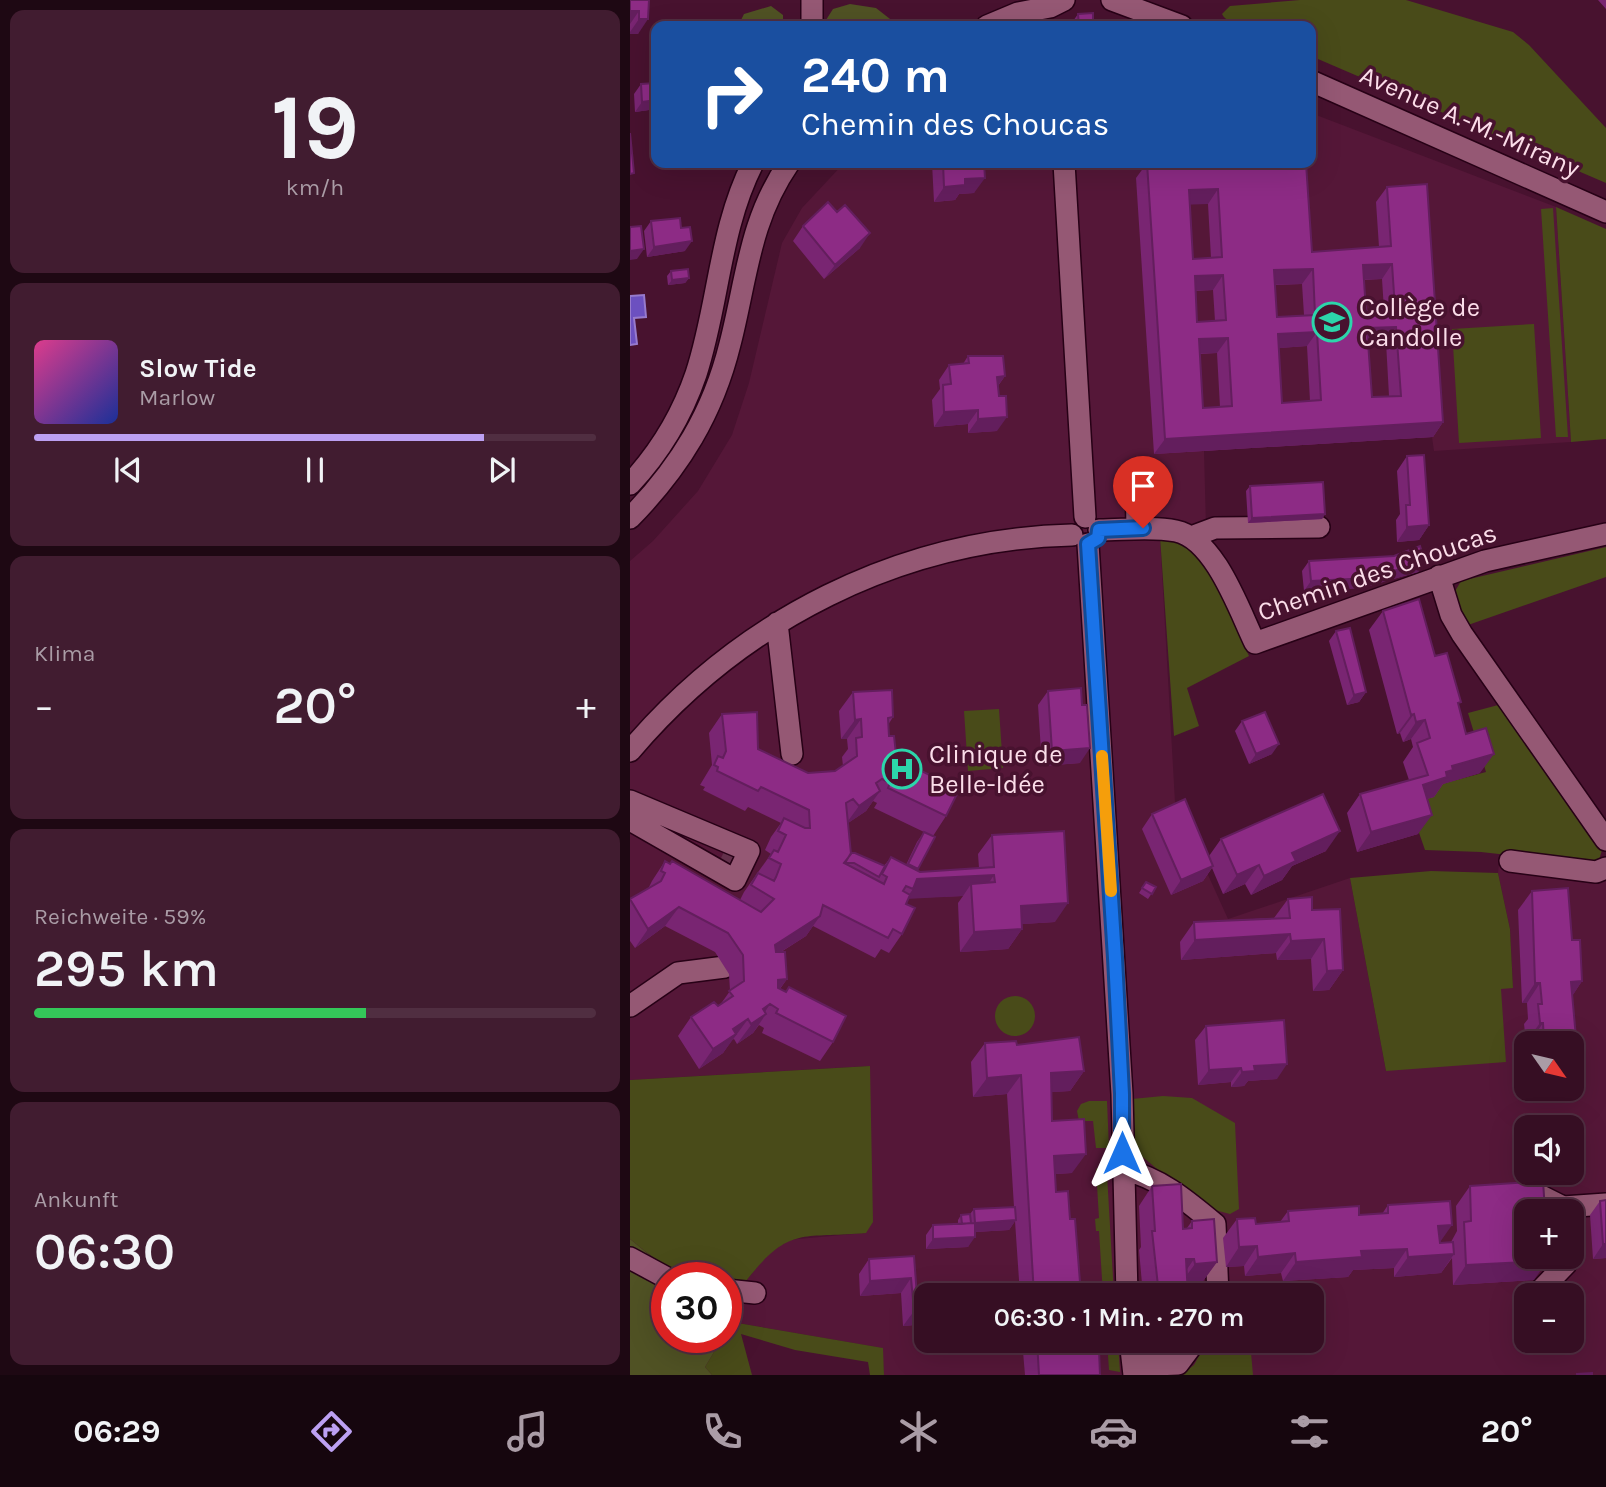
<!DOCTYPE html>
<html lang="de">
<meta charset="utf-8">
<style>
body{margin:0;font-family:Karla,sans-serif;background:#411c30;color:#f1f3f6;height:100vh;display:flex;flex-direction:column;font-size:26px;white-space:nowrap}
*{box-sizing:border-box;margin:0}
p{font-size:23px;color:#aa9ca6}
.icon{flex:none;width:38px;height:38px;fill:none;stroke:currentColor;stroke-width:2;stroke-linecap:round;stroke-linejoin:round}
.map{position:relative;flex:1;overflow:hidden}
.panel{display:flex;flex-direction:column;gap:10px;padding:10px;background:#1e0813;width:630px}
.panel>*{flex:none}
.hud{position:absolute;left:21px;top:21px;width:665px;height:147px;border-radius:14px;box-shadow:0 7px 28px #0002,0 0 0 2px #502e41;background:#1a4fa0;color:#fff;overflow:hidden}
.needle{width:46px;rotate:124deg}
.tools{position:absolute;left:884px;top:1031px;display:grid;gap:14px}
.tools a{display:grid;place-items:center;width:70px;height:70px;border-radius:14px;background:#360e23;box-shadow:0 7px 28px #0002,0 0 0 2px #502e41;font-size:35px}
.speed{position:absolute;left:21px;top:1262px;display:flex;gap:14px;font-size:35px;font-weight:700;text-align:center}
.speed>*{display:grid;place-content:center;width:91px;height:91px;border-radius:50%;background:#360e23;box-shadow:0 7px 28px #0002,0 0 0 2px #502e41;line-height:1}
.speed .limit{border:10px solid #d22;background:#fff;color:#111}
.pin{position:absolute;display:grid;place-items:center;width:60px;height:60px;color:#fff;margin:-72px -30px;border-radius:50% 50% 50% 0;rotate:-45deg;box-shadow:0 0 7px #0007}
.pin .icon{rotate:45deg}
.me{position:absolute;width:77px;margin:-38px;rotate:0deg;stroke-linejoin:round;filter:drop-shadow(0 0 5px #0008)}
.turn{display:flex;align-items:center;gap:24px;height:147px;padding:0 35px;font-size:32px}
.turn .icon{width:91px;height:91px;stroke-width:2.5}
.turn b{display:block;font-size:49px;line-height:60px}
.big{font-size:52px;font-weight:600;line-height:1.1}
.panel .tile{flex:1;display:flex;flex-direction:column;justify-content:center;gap:10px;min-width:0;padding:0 24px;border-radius:14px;background:#411c30}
.panel .dial{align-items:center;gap:0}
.dial b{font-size:91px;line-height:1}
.song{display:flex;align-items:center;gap:21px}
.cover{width:84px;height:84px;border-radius:10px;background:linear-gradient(135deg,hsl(330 70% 55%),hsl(230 70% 35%))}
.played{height:7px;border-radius:4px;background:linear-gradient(90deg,#bca0f2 80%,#502e41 80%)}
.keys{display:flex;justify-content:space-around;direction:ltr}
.heat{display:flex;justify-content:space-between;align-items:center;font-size:38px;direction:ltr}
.charge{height:10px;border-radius:5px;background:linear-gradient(90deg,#34c759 59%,#502e41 0)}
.trip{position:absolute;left:284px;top:1283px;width:410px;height:70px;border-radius:14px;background:#360e23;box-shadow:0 7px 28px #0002,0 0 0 2px #502e41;font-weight:600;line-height:70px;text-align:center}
.menu{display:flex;height:112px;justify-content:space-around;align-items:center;background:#16060e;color:#aa9ca6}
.menu .icon{width:49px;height:49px}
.menu .selected{color:#bca0f2}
.menu b{font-size:32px;color:#f1f3f6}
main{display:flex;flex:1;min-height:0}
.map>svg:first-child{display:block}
</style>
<main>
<section class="panel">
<div class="tile dial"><b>19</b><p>km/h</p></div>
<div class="tile">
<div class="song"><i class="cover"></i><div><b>Slow Tide</b><p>Marlow</p></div></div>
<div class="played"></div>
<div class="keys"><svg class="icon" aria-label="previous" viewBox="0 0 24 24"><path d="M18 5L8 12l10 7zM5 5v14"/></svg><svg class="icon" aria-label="pause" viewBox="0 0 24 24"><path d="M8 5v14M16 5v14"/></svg><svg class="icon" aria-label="next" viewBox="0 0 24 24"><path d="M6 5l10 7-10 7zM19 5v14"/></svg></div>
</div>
<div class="tile"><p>Klima</p>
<div class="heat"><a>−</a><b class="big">20°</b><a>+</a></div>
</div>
<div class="tile"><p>Reichweite · 59%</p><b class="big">295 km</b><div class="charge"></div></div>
<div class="tile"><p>Ankunft</p><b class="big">06:30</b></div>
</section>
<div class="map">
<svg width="976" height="1375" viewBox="0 0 976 1375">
<rect width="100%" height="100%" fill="#48122f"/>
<path fill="#551738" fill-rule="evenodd" d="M681,113L926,207L941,442L804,451L802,437L574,451L577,565L530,538L545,802L598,919L720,878L756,1071L871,988H883L880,929L868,873L870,854L976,869V1375H254L252,1348L102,1322L96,1282L116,1281L139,1252L157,1240L235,1233L240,1066L0,1080V561L23,541L68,491L102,435L119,383L152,243L172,208L214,163H681ZM896,1043H942V1088H896ZM896,1127H942V1172H896ZM896,1211H942V1256H896ZM296,1295H681V1340H296ZM896,1295H942V1340H896Z"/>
<path fill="#494b19" d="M670,0H776L883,32L899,45L976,128V183L681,56V26C660,26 601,33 592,14L600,6Z
M926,207L976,229V439L941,442Z
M923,208L938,437H926L911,209Z
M904,324L911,438L829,443L822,329Z
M530,537C585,545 600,612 619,656L557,688L569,726L544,736Z
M976,547V577L838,625L824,593L831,581Z
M872,704L972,850L969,860L958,864L851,852L795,850L779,804L808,785L856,772L838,713Z
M369,709L373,768L338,771L334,711Z
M801,871L868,873L880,929L883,988L871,989L876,1062L756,1071L720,878Z
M365 1016a20 20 0 1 1 40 0a20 20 0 1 1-40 0Z
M240,1066L243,1222L236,1233C171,1239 160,1225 116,1281L96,1282V1278C50,1278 35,1268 0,1239V1080Z
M533,1096L562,1098L605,1123L609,1209L600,1214L573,1207L509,1154L504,1144L502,1099Z
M459,1101H477L479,1148H466L463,1121H449L447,1111L451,1104Z
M478,1161L477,1174L484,1295H473L469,1231H466L465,1219L469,1218L466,1169Z
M102,1322L253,1348L254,1375H240L238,1362L165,1350L111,1334L122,1375H82L75,1367Z
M477,1341H488L490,1372L479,1370Z
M577,1341H620L623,1375H551L564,1365Z"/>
<path fill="#505224" d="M220,4L246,8L269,26H199L196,20L203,9Z
M141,6L153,15V26H108L114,14Z
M0,1239L34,1267L69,1277L37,1278V1337H93L75,1367L82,1375H0Z"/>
<path fill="#6c50c0" stroke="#977acc" stroke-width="2" d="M14,295L16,317L4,318L7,344L0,345V296Z"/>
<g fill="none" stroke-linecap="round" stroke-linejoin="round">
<path stroke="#63304b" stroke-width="21" stroke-dasharray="21 10" stroke-linecap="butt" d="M92,856L105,862"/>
<defs>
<path id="minor" d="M182,0V26
M482,0L552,26
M357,26L388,13L420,7L434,0
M681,81L976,212
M434,163L455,517
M506,474L507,529
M0,484C29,453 52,415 66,374C89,304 89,230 123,163
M0,518C50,467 83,413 100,344C117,278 119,221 159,163
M469,530C494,530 521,526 546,531C585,539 609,610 625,643L855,561L976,534
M561,537L585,528L689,527
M458,544L492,1094L497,1295
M809,576L821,615L832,634L976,840
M147,623L162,754
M0,751C111,620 270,539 442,535
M0,801L119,851L105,880L0,820
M880,861L966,872L976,868
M0,1006L48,973L95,967
M492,1169C530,1178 555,1199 585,1224L588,1295
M901,1191L933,1207L976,1204
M0,1258L37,1278
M96,1290L125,1293
M908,1293L936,1264L935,1256
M500,1340L504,1375
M503,1366L548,1364L566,1340"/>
</defs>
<use href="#minor" stroke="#270116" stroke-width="24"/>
<use href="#minor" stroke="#955874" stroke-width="21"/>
</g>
<path fill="#792572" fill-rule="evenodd" d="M0,0H19L8,34H0Z
M968,0H976V9Z
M448,14L463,20L469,26H441V24Z
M26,83V109L5,112L4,94L11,84Z
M302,163H354L344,193L329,194L325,200L304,202Z
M517,163H676L682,252L749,247L746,202L757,187L813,422L803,437L524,454L506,178ZM560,204H578L581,258L563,259ZM752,279L754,310L736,311L734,280ZM672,284L674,315L647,317L645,285ZM583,290L585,321L567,322L565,291ZM738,342H756L759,396L742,397ZM677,346L680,401L652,403L649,348ZM587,353L590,407L573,408L570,354Z
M21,221L55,251L17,257L14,231Z
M173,226L230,248L194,279L163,241Z
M41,271L59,278L55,283L38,285L37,276Z
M338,356L375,376L368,386L367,431L338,433V424L304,427L302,400L310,389L309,380L319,365L333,364Z
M777,456L799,525L789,540L767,542L766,520L770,514L767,471Z
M620,486L695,514L692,519L618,523L616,491Z
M764,556L795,562L788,572L732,588L674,591L672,571L679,561Z
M753,611L805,656L828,705L836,734L850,773L813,784L804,797L797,799L788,834L727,852L717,813L730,794L779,780L773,762L783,747L781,739L773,742L770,733L767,734L739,630Z
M706,631L736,692L729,702L717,705L699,641Z
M418,691L452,705L450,763L412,766L408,705Z
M223,692L263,717L258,725L260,763L269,766L272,761L316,816L303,836L305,837L287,871L290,872L349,868L348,854L362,835L425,922L392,924V929L378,949L330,952L328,903L333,896L278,898L276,904L272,934L259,953L251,949L245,958L183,926L176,936L151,952L157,979L150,989L156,992L159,987L203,1042L190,1061L132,1033L134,1028L129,1025L123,1033L107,1044L104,1039L102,1040L93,1053L69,1069L48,1036L61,1017L90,1005L100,991L99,974L85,952L35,926L5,948L0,941V899L18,889L22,881L35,861L110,900L114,892L141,854L135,850L141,837L151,823L118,807L115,811L73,790L75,787L70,785L82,765L79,733L92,714L128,749L178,773L205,771L213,766L212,757L218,749L217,739H211L209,711ZM243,801L247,803L244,808L294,832L287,842L276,865L261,857L254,866L221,853L218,823L236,811Z
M612,721L642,754L619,764L605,731Z
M522,814L579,856L591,839L696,851L662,866L652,880L621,895L615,884L593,894L582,868L573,881L541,895L512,829Z
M516,882L526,887L518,899L509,893Z
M902,891L942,940L952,981L942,996L948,1060L942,1069V1043H900L896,1042L894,1024L898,1019L897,1003H892L888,910Z
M658,899L682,910L713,970L699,990L683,991L681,959L647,960L646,953L551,960L550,942L564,922L644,918Z
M576,1026L647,1079L618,1081L614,1086L601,1087V1082L568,1085L565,1040Z
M355,1043L387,1045L454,1071L440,1091L421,1092L422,1121L442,1173L425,1174L426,1192L440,1219L450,1282L445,1290V1295H390L385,1221L379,1230L345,1232L338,1247L296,1249V1235L303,1225L328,1224V1220L331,1215L340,1214L344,1209L384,1207L377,1094L343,1097L341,1062Z
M522,1186L553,1229L557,1228L562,1221L587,1262L573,1281L558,1283V1295H513L509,1250L511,1247L509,1206Z
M840,1186L904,1280L823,1285L822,1258L811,1273L764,1277V1268L723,1270L718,1277L653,1281L651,1273L615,1276L614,1266L596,1267L593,1238L607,1219L626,1224L650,1222L658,1211L729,1215L752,1214L758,1205L810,1243L821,1242L827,1231L826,1206Z
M976,1200V1258L963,1259L960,1215L970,1201Z
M284,1256L287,1296H296V1324L273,1326L271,1293L230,1296L229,1274L239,1259Z
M392,1340H437L438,1351L470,1375H395Z"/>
<path fill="#631e5d" d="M0,11H9L0,24Z
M9,19H18L8,34H0V32Z
M26,100V109L5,112L12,102Z
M355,178L344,193L329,194L325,200L304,202L314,187L335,179Z
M588,189L578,204L548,205L559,190Z
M240,233L230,248L194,279L205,265Z
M62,241L55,251L17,257L24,247Z
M14,249L7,259L0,260V251Z
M762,264L752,279L723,280L733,265Z
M683,269L672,284L633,285L644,270Z
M593,275L583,290L554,291L565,276Z
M59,278L55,283L38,285L42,280Z
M766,327L756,342L727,343L737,328Z
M687,332L677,346L638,349L648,334Z
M598,338L587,353L558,354L569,339Z
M375,376L364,391L367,377Z
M348,410L338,424L304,427L314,412Z
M377,417L367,431L338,433L348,419Z
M813,422L803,437L524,454L535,439Z
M695,514L692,519L618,523L622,518Z
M799,525L789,540L767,542L777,527Z
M795,562L788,572L732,588L674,591L681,581Z
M736,692L729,702L717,705L724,695Z
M784,714L770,733L767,734L781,715Z
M231,719L217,739H211L225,720Z
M795,720L781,739L773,742L786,722Z
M649,744L642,754L619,764L626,754Z
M460,748L450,763L412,766L422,751Z
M864,754L850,773L813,784L804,797L779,804L793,785L822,766Z
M250,791L236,811L215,825L229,806Z
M802,815L788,834L727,852L741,832Z
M710,831L696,851L662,866L652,880L621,895L634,876L662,853Z
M629,865L615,884L593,894L607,875Z
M583,866L573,881L541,895L551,880Z
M364,875L351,895L341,884L333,896L276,899L283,889L287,879Z
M438,903L425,922L377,925L391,906Z
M49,907L35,926L5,948L18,929Z
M190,916L176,936L131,964L145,945Z
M392,929L378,949L330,952L344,932Z
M660,934L646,953L551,960L565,940Z
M694,939L681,959L647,960L661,941Z
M713,970L699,990L683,991L697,971Z
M157,979L143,998L148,980Z
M952,981L939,1001L941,982Z
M905,983H910L897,1003H892Z
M140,1004L131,1018L136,1014L123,1033L107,1044L133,1009Z
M118,1019L93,1053L69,1069L83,1049L103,1029Z
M910,1023H913L900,1042H896Z
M942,1060H948L942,1069Z
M657,1064L647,1079L618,1081L614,1086L601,1087L612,1072L624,1066Z
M611,1068L601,1082L568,1085L579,1070Z
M454,1071L440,1091L408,1093L421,1073Z
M391,1075L377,1094L343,1097L357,1078Z
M456,1154L442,1173L410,1175L424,1156Z
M386,1220L379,1230L328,1233L345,1223Z
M822,1225L808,1245V1226Z
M345,1237L338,1247L296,1249L303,1239Z
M973,1244H976V1258L963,1259Z
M627,1246L614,1266L596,1267L609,1247Z
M777,1249L764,1268L723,1270L718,1277L653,1281L666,1262L731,1251Z
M665,1253L651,1273L615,1276L628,1257Z
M824,1254L811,1273L764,1277L778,1257Z
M556,1259H564L551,1278Z
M917,1261L904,1280L823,1285L836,1265Z
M587,1262L573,1281L551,1283L565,1264Z
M281,1278L271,1293L230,1296L240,1281Z
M296,1310V1324L273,1326L284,1311Z"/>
<path fill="#8d2b85" stroke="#631e5d" stroke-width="2" fill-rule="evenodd" d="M0,0H19L18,19H9V11H0Z
M463,13V20L468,21L469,26H449L448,14Z
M26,83V100L12,102L11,84Z
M0,133L4,173L0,174Z
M313,163H354L355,178L335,179V185L314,187Z
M517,163H676L682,252L761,246L757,187L797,184L813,422L535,439ZM588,189L592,257L563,259L559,190ZM762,264L765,309L736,311L733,265ZM683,269L685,315L647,317L644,270ZM593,275L596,320L567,322L565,276ZM766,327L771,396L742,397L737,328ZM687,332L691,400L652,403L648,334ZM598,338L602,406L573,408L569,339Z
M198,202L207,212L215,205L240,233L205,265L173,226Z
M50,218L51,228L60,227L62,241L24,247L21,221Z
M11,226L14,249L0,251V227Z
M58,269L59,278L42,280L41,271Z
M338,356H373L375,376L367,377L369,396H376L377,417L348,419V410L314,412L313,385L321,384L319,365L339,363Z
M794,455L799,525L777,527L776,505H780L777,456Z
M693,482L695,514L622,518L620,486Z
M790,546L795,562L739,578L681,581L679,561L764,556Z
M789,599L805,656L817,653L831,702L828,703L836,734L856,728L864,754L822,766L823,770L816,772L817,777L793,785L802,815L741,832L730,794L798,775L787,743L800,738L795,720L786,722L784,714L781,715L753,611Z
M720,628L736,692L724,695L706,631Z
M451,688L452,705H457L460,748L422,751L418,691Z
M262,690L263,717L258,718L259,736H264L266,754H260V763L270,767L272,761L329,790L316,816L258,788L260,783L252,779L246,783L250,791L229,806L223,799L216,803L221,854L214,863L254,884L257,877L252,874L261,857L290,872L364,867L362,835L434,831L438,903L391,906L392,929L344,932L341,884L365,882L364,875L287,879L283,889L276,886L273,891L280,895L276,904L285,908L272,934L263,929L258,938L193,905L190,916L145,945L146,952H155L157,979L148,980V988L156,992L159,987L216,1016L203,1042L146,1013L148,1009L140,1004L133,1009L136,1014L121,1024L118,1019L103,1029L106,1034L83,1049L61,1017L84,1002L88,1006L103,996L99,991L114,981L113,955L98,933L49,907L18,929L0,899L31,881L35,873L31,871L35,861L40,864L42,861L131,912L144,899L121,885L128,873L144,881L146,877L151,864L139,858L144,850L148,852L156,835L148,831L154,818L175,828H180L179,810L131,787L128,791L87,771L88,767L84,765L88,756L93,758L96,751L92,714L127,712L128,749L178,773L205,771L227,756L226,738L232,737L231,719L225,720L223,692Z
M635,712L649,744L626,754L612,721Z
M693,794L710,831L662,853L666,861L634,876L629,865L607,875L591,839Z
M555,799L583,866L551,880L522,814Z
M294,832L305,837L288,869L278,864Z
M221,853H225L255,866L249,877L224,863H215Z
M516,882L526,887L522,894L512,888Z
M938,888L942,940H950L952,981L941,982L948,1060H942V1043H914L913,1023H910L908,1004H912L910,983H905L902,891Z
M682,897V910L710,909L713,970L697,971L694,939L661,941L660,934L565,940L564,922L660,918L658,899Z
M654,1020L657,1064L624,1066L625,1071L612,1072L611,1068L579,1070L576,1026Z
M449,1037L454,1071L421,1073L422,1121L454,1119L456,1154L424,1156L426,1192L438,1191L440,1219H445L450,1282L444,1283L445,1295H404L391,1075L357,1078L355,1043L386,1041L387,1045Z
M913,1181L915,1211H896V1256H917V1261L836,1265L834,1222L841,1221L840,1186Z
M551,1184L553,1229L562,1228V1221L584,1219L587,1262L565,1264L564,1259H556L558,1295H529L522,1231H525L522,1186Z
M976,1200V1244H973L970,1201Z
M820,1201L822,1225L808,1226L810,1243L823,1242L824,1254L778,1257L777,1249L731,1251L732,1257L666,1262L665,1253L628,1257L627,1246L609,1247L607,1219L625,1218L626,1224L659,1221L658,1211L729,1206V1215L758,1213V1205Z
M385,1207L386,1220L345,1223L344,1209Z
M340,1214L341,1223L332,1224L331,1215Z
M345,1223V1237L303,1239V1225Z
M284,1256L287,1296H296V1310L284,1311L281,1278L240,1281L239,1259Z
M354,1292V1295H308Z
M407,1340H437L438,1351L469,1349L470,1375H409Z
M962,1373V1375L946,1374Z"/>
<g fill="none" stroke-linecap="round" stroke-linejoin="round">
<defs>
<path id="route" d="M492,1153V1094L485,958L458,544L468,538L469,530L513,528"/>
</defs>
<use href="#route" stroke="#114b97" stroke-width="18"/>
<use href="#route" stroke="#1a73e8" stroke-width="12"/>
<path stroke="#f59e0b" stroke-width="12" d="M472,756L481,891"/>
</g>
<defs>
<symbol id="school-ring" viewBox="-11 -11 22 22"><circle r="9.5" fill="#48122f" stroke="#2cd5ab" stroke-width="1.5"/><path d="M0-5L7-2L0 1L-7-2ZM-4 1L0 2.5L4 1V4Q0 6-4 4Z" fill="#2cd5ab"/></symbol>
<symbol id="hospital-ring" viewBox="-11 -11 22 22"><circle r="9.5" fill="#48122f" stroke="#2cd5ab" stroke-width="1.5"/><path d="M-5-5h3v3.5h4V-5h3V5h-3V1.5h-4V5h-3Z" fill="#2cd5ab"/></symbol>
</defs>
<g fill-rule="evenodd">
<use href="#school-ring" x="680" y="300" width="44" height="44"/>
<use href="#hospital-ring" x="250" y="747" width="44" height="44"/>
</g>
<g text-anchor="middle" stroke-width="7" stroke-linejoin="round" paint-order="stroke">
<g font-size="26" fill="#fbdde9" stroke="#48122f">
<text transform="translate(840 121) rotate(24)" y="9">Avenue A.-M.-Mirany</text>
<text transform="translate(747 572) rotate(-19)" y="9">Chemin des Choucas</text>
</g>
<g font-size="26" fill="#fbdde9" stroke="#48122f" text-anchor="start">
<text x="729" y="316">Collège de<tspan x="729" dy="30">Candolle</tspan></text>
<text x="299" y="763">Clinique de<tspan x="299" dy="30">Belle-Idée</tspan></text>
</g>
</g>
</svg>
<div class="tools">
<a><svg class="needle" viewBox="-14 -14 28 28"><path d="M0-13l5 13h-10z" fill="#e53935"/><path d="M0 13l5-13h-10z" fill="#aa9ca6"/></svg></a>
<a><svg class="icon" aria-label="sound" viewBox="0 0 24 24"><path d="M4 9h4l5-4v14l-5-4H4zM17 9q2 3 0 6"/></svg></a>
<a>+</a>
<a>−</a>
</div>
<div class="speed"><div class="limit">30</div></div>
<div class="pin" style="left:513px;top:528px;background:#d93025"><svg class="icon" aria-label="arrive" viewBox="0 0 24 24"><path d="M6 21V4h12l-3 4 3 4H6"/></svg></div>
<svg class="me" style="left:492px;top:1153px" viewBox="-20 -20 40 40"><path d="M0-17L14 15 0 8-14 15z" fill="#1a73e8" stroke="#fff" stroke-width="4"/></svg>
<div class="trip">06:30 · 1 Min. · 270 m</div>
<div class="hud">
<div class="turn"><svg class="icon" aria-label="right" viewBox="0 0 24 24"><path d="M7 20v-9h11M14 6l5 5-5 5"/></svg><div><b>240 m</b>Chemin des Choucas</div></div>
</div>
</div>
</main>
<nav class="menu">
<b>06:29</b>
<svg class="icon selected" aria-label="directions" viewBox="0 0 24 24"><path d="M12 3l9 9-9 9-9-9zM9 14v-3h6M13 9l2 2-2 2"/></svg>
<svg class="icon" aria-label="music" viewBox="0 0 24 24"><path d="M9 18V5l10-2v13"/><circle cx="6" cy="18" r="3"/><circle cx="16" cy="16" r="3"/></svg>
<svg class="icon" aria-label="phone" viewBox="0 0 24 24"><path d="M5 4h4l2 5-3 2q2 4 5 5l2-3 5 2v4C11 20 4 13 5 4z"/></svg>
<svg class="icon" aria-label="climate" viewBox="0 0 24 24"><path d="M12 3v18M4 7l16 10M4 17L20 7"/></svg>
<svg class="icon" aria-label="car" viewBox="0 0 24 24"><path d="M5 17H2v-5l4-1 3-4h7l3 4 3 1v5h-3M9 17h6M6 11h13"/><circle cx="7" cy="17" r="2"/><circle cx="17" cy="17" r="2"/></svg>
<svg class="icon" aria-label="filters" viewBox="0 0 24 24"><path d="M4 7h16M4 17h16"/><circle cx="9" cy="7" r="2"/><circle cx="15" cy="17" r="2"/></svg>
<b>20°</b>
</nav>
